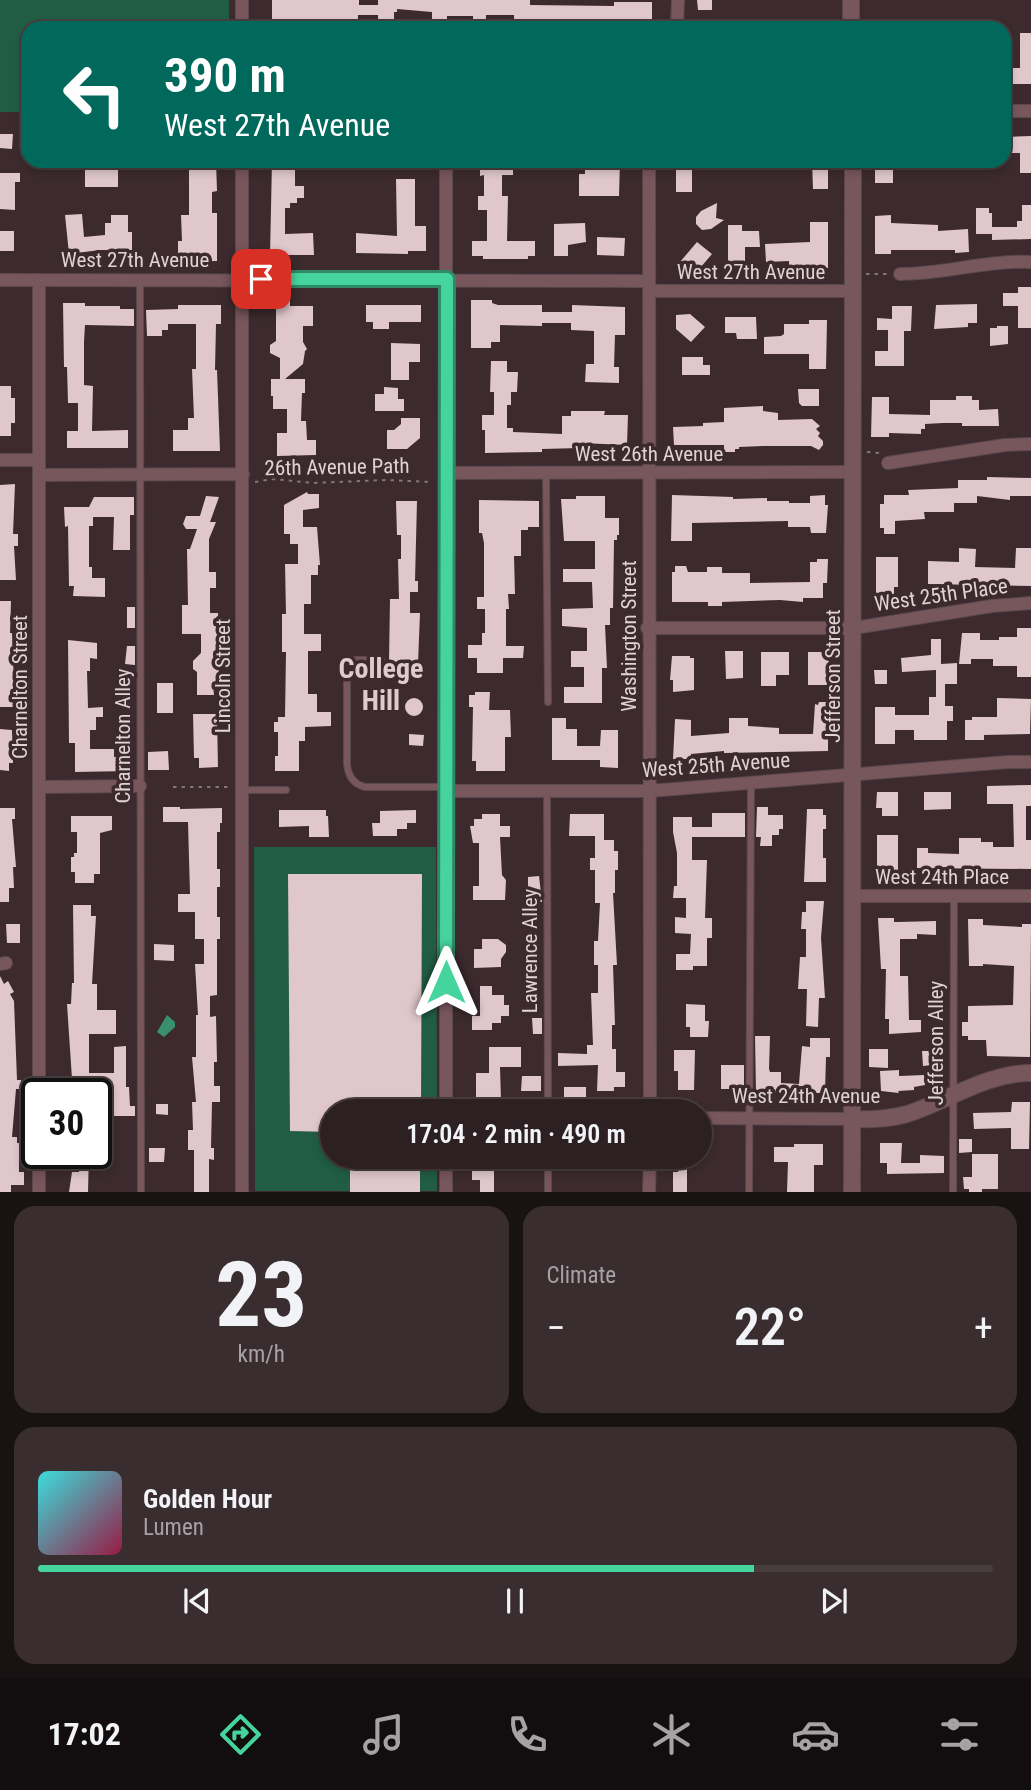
<!DOCTYPE html>
<meta charset="utf-8">
<style>
body{margin:0;font-family:"Roboto Condensed",sans-serif;background:#392d2f;color:#f1f3f6;height:100vh;display:flex;flex-direction:column;font-size:26px;white-space:nowrap}
*{box-sizing:border-box;margin:0}
p{font-size:23px;color:#a7a3a5}
.icon{flex:none;width:38px;height:38px;fill:none;stroke:currentColor;stroke-width:2;stroke-linecap:round;stroke-linejoin:round}
.map{position:relative;height:1192px;overflow:hidden}
.details{display:flex;flex-direction:column;gap:14px;padding:14px;background:#191213;flex:1}
.details>*{flex:none}
.banner{position:absolute;left:21px;top:21px;width:990px;height:147px;border-radius:21px;box-shadow:0 4px 10px #0003,0 0 0 2px #483e40;background:#00695c;color:#fff;overflow:hidden}
.speed{position:absolute;left:21px;top:1078px;display:flex;gap:14px;font-size:35px;font-weight:700;text-align:center}
.speed>*{display:grid;place-content:center;width:91px;height:91px;border-radius:50%;background:#2d2022;box-shadow:0 4px 10px #0003,0 0 0 2px #483e40;line-height:1}
.speed .limit{border:4px solid #111;border-radius:10px;background:#fff;color:#111}
.pin{position:absolute;display:grid;place-items:center;width:60px;height:60px;color:#fff;margin:-30px;border-radius:14px;box-shadow:0 4px 10px #0006}
.me{position:absolute;width:77px;margin:-38px;rotate:0deg;stroke-linejoin:round;filter:drop-shadow(0 0 5px #0008)}
.turn{display:flex;align-items:center;gap:24px;height:147px;padding:0 28px;font-size:32px}
.turn .icon{width:91px;height:91px;stroke-width:2.5}
.turn b{display:block;font-size:49px;line-height:60px}
.big{font-size:52px;font-weight:600;line-height:1.1}
.details .widget{flex:1;display:flex;flex-direction:column;justify-content:center;gap:10px;min-width:0;padding:0 24px;border-radius:21px;background:#392d2f}
.details .dial{align-items:center;gap:0}
.dial b{font-size:91px;line-height:1}
.song{display:flex;align-items:center;gap:21px}
.cover{width:84px;height:84px;border-radius:10px;background:linear-gradient(135deg,hsl(180 70% 55%),hsl(340 70% 35%))}
.played{height:7px;border-radius:4px;background:linear-gradient(90deg,#46d49e 75%,#483e40 75%)}
.keys{display:flex;justify-content:space-around;direction:ltr}
.heat{display:flex;justify-content:space-between;align-items:center;font-size:38px;direction:ltr}
.details .tiles{flex:1;display:grid;gap:14px;grid-template-columns:1fr 1fr}
.widget:last-child{grid-column:span 2}
.trip{position:absolute;left:320px;top:1099px;width:392px;height:70px;border-radius:35px;background:#2d2022;box-shadow:0 4px 10px #0003,0 0 0 2px #483e40;font-weight:600;line-height:70px;text-align:center}
.dock{display:flex;height:112px;justify-content:space-around;align-items:center;background:#120d0e;color:#a7a3a5}
.dock .icon{width:49px;height:49px}
.dock .active{color:#46d49e}
.dock b{font-size:32px;color:#f1f3f6}
.map>svg:first-child{display:block}
</style>
<div class="map">
<svg width="1031" height="1192" viewBox="0 0 1031 1192">
<rect width="100%" height="100%" fill="#3c2a2e"/>
<path fill="#215d45" d="M0,0H229V28H28V112H0Z
M254,847H436L437,1111H332V1157H437V1191H255Z"/>
<path fill="#3a906e" d="M167,1015L175,1022V1027L164,1037L157,1032Z"/>
<path fill="#dfc7cb" d="M272,0H359V5H378V0H530V5L614,6V2H652V21H644V26H628V22H599V25H583V22H576L514,21V15H486V21H473V16H447V22H432V12L397,9V12H394V25H378V15H358V24L272,22Z
M697,0H712V10H698Z
M1020,33H1031V84H1004V68H1020Z
M0,134H13L12,149L0,148Z
M1031,136V173H1020V153H1004V137Z
M189,161H216L217,191L212,192V213H217V261L178,262V241H182L181,215H189Z
M272,161H291V169H295V186H304V198H297V203H290V208H285V234L313,233L314,255H270Z
M480,161H513V175H502V196H508L507,241H535V256H528V259H483V256H472V241H487V210H478V196H484V175L480,176Z
M585,161H620L619,196H579V174H585Z
M812,161H828V189H813Z
M875,161H893V183H875Z
M85,167H118V187H85Z
M676,168H692V192H676Z
M0,173H20V182H15V210L0,209Z
M396,179H415V226H426V251H408V254L356,253V233L397,236Z
M717,203L716,218L724,220L711,229L702,230L696,224V217L701,211Z
M1022,205H1031V239L992,240V227H1017V221H1022Z
M976,208H989V213H992V234H976Z
M82,214L84,237L105,235V223H111V215H128V232H132V250H100L69,254L65,215Z
M891,215V223L938,225V231L968,229L969,252L955,253V250H891V254H875V216Z
M810,222H828V268H810V265H789V261L766,262L765,244L810,242Z
M585,223L586,242L568,245V256H554V224Z
M728,225H742V231H759L760,247H745V265H728Z
M0,231H14V251H0Z
M597,237L625,238L624,256L597,255Z
M697,242L712,254L700,268L693,262L688,268L680,262Z
M1018,287H1031V328H1018V306H1003V293H1018Z
M276,300H290V306H313V326H303V342L307,349L305,351L303,364L285,379H305V393H302L301,421H306L307,440H316V455L277,456V433H287V409H273V396H271V379H280V358L270,353V345L276,341Z
M471,300H492V303L498,305H542V312H572V305L625,307V335H615L614,367H619V383L585,382L586,364H594V331L571,330V323H542V326L500,325V342H491V348H471Z
M63,303H85V306H120V309H134V326L85,325L84,342V385L93,386L92,431L128,430V448H67V431H78V403H68L67,367H64Z
M977,304V323H968V327L934,329L936,305Z
M178,305H221V324H216L215,370H217L220,451H173V430H188V418H194L192,369H196V324H168V330H162V336H147L146,310L178,309Z
M366,305H421V322H389V329H373V322H366Z
M892,306H912L911,331H904V366H875V351H888V330H877V318L892,319Z
M690,314L705,327L691,342L676,329V315Z
M725,317H756L757,339H737L736,333H725Z
M809,320H827L826,369H809V354H764V337L781,336L784,334V324H809Z
M997,326H1008V344L990,346V328H997Z
M391,343L420,344V362H409V380H391Z
M682,357H703V365H710V375H682Z
M491,361H507V372H518L517,392H511V405H507V428H513V432L562,434V416H571V411H605L604,415H628L627,445L580,443V448L542,449V452L485,453V430H482V415H494V392H490Z
M0,386H11V398H15V423H11V436H0Z
M384,387L398,388V399H404V411H375V394H384Z
M798,389H819V406H802L799,403Z
M956,396H972V400H979V410L998,409L999,426H962V423H943L925,424V429H921V434L889,433V437H871L872,397H889V414L930,415V400H956Z
M763,406V411L778,413V420L812,419L820,426L816,429L820,433L818,436L823,441V445L819,450L811,446H763L739,447V449H735V452H724V445H674L673,427L703,426V423L724,422V408Z
M401,418H420V438L407,449H387V430H394L401,424Z
M987,477L1031,478V496H1010V500L977,496V503H954V512H924L925,519L895,521V534H884V528H880V504H884V495H909L908,490L958,488V480H987Z
M15,484L13,534H18V546H14L16,580H0V485Z
M307,492L308,494H319V508L303,510V527H317L320,565H318V575H311V604H304V634H321V651H308V694H317V712H331V726L305,727V741H299V771H275V756H278V732H274V722H278V717H285L286,652H282V614H286L285,564H298V544H290V534H284V505Z
M672,495L733,497V499L767,498V501H789V503H810V496L825,495V505H828L826,533H811L810,527H788V521L692,523V541H671Z
M206,496L219,497L210,522H216L209,539V572H216V588H210V613H218L219,685H213L214,695H197V672L193,669V661L201,653V634H182V605H188L187,549H190L197,529H186L183,524L186,516H200Z
M576,496H605V518H619V535H617V540H614L613,608H610V625H605L607,668H602V703H564V687H584V667H571V651H587V628L562,626V609L593,608L592,582H563V569H595V541H564L561,499H576Z
M94,497H134V515H130V550H113L114,517H93V526H89V567H92V578H105V597L73,596L74,586H69L68,526L65,527L64,507H89Z
M479,500L539,501V527H528V530H521V556H514L515,594H508L509,609H506V646H524L523,658H503V673H477V658H468V645H482V633H485V609H477V597H484V543L482,533H479Z
M396,501H417L415,581H418V592H410V613H420L418,664L389,663L390,599H399L398,559H401V535H397Z
M959,548L976,549L975,567L1015,568L1016,548H1031V586L928,584V561L959,562Z
M876,557H898V587H894V598H876Z
M817,559H828L827,583H823V598H803V602L780,600L722,602V606H708V602H672V572H675V566H686L688,572H707V567H722V573H750V583L810,582V562H817Z
M0,601H11L10,633H12L15,707H0Z
M127,607H135V628H127Z
M1017,628H1031V677H1017V666H993V659H971V664H959L962,633H980V640H999V637H1017Z
M931,639H941V664L957,663V684H945V706H953V721H947V740H914V730H895V744H875V707H895V715H929V697H936V670L902,672L901,658L931,655Z
M68,640L97,643V659L90,658V671H87L88,708L103,707V717H96V730H90V749H114V757L129,756V771L75,772V743H69Z
M127,646H135V665L125,664Z
M725,651H743V678L726,679Z
M761,652H789V675H776V686H761Z
M808,652H827V657H829L827,685H808Z
M672,656H690V658H694V690L673,692V680H670Z
M874,670H887V684H875Z
M157,683H173V713H157Z
M475,692H490L489,710H510L511,737H505V771H476V761H472L473,707H469V695H475Z
M997,698L1031,699L1030,734L984,735V740H965V720H972V717H997Z
M405 707a9 9 0 1 1 18 0a9 9 0 1 1-18 0Z
M819,702H830L832,706L828,724V751L724,753V751L691,754V759H673L675,719L691,720V736L729,733V718H748V726L779,728V734H813L815,704L818,705Z
M193,714H217L218,767L199,768V758H194Z
M552,718H566V729H577V746H600L601,730H618V768L600,767V760H552Z
M0,729L12,730L13,763H9V771L0,770Z
M409,734L424,735L423,746L409,745Z
M168,751L169,770H148V752Z
M1031,785V806H1026V840H1031V869L917,868V848H928V853L959,854V838H981V842H993V847H1014L1013,804H987V786Z
M877,792H898V816H882V808H876Z
M924,792H951V809L924,810Z
M163,807H180V809L222,808V823H220V832H217V869H220V887H217V917H220V939H217V995L210,996V1017L216,1016L217,1062H214V1086H220V1102H212L211,1148H214V1160L209,1159V1192H194V1150H188V1130H193L192,1102H196L192,1057H196V1015H198L195,964H204V939H195V912H178V894H190L188,822H163Z
M757,807H768V815H783V829H779V835H772V846H760L761,837H756Z
M0,808H15V819H12L16,867H13L14,888H9V902H0Z
M807,809H823V815H826V829H823V858H826V882H804Z
M279,810H326V816H328L329,837H309V826L279,827Z
M416,810V823H407V829H397V836H373L372,823H380V811Z
M712,813H745V837H692V860H707L705,918H712V938H707V966H693V970H676V954H690L691,934L675,933V917L686,918V898H673L674,886H677V853L673,832V817H692V827H712Z
M482,814H500V826H510V837H500L502,875L506,880L505,900H473V886H479V843H473L470,826H474V819H482Z
M570,814H604V840H614V851H618V870H615V893H613L617,965H613L615,1025H612V1049H616V1072H625V1087H614V1091H597L598,1065L558,1066V1053L587,1054V1045H593L591,993H598V965H594V941H598L600,903H595V870H590V858H595V836H569Z
M71,816H112V830L100,833V874H94V883H75V872H71V857H74V853H77V832H71Z
M877,835H898V873H877Z
M288,874H422L421,1111H332V1132L290,1131Z
M539,876L542,902L528,903V877Z
M806,901H824L821,938L825,998H819L818,1027L806,1026L807,989H798L800,957H806V929H801L802,912H806Z
M73,905H91V916H96L92,984H97V1010H116V1034H89V1073H114V1047L126,1046V1087H129L130,1106H135V1116H109V1095L73,1094L67,1004H71L72,983H74Z
M878,918H894V922H898L936,921V935L917,934V939H900V976H908L909,1020H921V1032L889,1034V1019H885L886,969H881Z
M968,919H983V925L1022,927V924H1031L1030,1057L987,1056L986,1040H968V1036H962V1022H968V1006L1013,1005L1014,966L983,964V966H969Z
M6,924H20V943H7Z
M482,939H498L506,945V952L501,959V967L474,968V949H482Z
M154,944L174,945V961L154,960Z
M0,976L4,984L8,981L14,992L10,994L14,1001L17,1080H21V1089H16L12,1137H17V1143H19V1172H24V1185H11V1192H0Z
M480,986H492V995H504V1005H509V1016H501V1023H492V1030H472V1016H480Z
M686,1004L705,1005V1021H709L708,1037H690V1027H686Z
M532,1018H542V1034H533Z
M755,1036H770L769,1069L770,1072H781V1083L799,1084L802,1046L810,1047V1038H830V1057H826L825,1093H801V1097H789V1093L756,1092Z
M489,1047H521V1067H500L501,1100H476V1073H489Z
M869,1049H888V1068L869,1067Z
M674,1050H695L694,1090H678V1071H674Z
M922,1051H933V1065L923,1066Z
M721,1065H744V1089H721Z
M899,1070V1076L924,1075L925,1085L914,1087V1090L898,1091L899,1093L881,1091L880,1071Z
M522,1076H541V1091H521Z
M564,1087H586V1111L564,1110Z
M1012,1102H1030L1029,1149H1011V1128L974,1129L973,1113L1011,1112Z
M156,1104H168V1115L156,1114Z
M99,1118H113V1132H99Z
M959,1139H972V1152L959,1153Z
M880,1143H902L901,1163H920V1155L944,1156V1173L887,1174V1163H880Z
M794,1144H823V1165H814V1192H787L788,1162H774V1147H794Z
M149,1148H165L164,1162H149Z
M79,1153H89L88,1192H69L72,1172H79Z
M972,1154H998V1189H982V1192H969V1189H964L963,1177H972Z
M350,1157H420V1192H350Z
M472,1157H494V1192H480V1180H472Z
M594,1157H607V1167L594,1166Z
M678,1157H687V1192H673V1172H678Z"/>
<g fill="none" stroke-linecap="round" stroke-linejoin="round">
<defs>
<path id="service" d="M140,280L141,1192
M546,474L548,702
M381,660H352L347,664V764C348,776 353,784 365,787H446
M243,790H286
M547,792L548,1111
M548,1157V1192
M749,1192L751,782
M953,1192L954,896"/>
<path id="minor" d="M242,28V0
M677,28L678,0
M1004,111H1031
M446,161V1111
M649,161L650,1111
M900,274C945,274 986,260 1031,262
M0,280L649,281
M649,291H853
M0,460H39
M888,463L1005,445L1031,444
M446,473L853,472
M39,475L243,474
M647,628H854L992,606L1031,603
M39,787L140,786
M446,791H649L1008,762H1031
M852,896H1031
M0,964L6,963
M39,1094V280
M700,1118L852,1119
M39,1153V1192
M446,1157V1192
M242,1192V161
M649,1192L650,1157"/>
<path id="tertiary" d="M851,0V28
M852,1119C870,1120 889,1119 907,1114C948,1101 986,1073 1031,1073
M852,1192L853,161"/>
</defs>
<use href="#service" stroke="#59484c" stroke-width="8"/>
<use href="#minor" stroke="#59484c" stroke-width="14"/>
<use href="#tertiary" stroke="#59484c" stroke-width="18"/>
<path stroke="#847477" stroke-width="2" stroke-dasharray="3.5 5" stroke-linecap="butt" d="M866,274H889
M867,452L879,453
M255,482L273,479L313,483L386,480L431,482
M173,787H228"/>
<use href="#service" stroke="#77565c" stroke-width="6"/>
<use href="#minor" stroke="#77565c" stroke-width="12"/>
<use href="#tertiary" stroke="#77565c" stroke-width="16"/>
</g>
<g fill="none" stroke-linecap="round" stroke-linejoin="round">
<defs>
<path id="route" d="M261,279H447L446,982"/>
</defs>
<use href="#route" stroke="#2e8a67" stroke-width="18"/>
<use href="#route" stroke="#46d49e" stroke-width="12"/>
</g>
<g text-anchor="middle" stroke-width="7" stroke-linejoin="round" paint-order="stroke">
<g font-size="21" fill="#dfd3d5" stroke="#3c2a2e">
<text x="135" y="267">West 27th Avenue</text>
<text x="751" y="279">West 27th Avenue</text>
<text x="649" y="461">West 26th Avenue</text>
<text transform="translate(337 467) rotate(-1)" y="7">26th Avenue Path</text>
<text transform="translate(941 595) rotate(-8)" y="7">West 25th Place</text>
<text transform="translate(629 636) rotate(-90)" y="7">Washington Street</text>
<text transform="translate(223 676) rotate(-90)" y="7">Lincoln Street</text>
<text transform="translate(833 676) rotate(-90)" y="7">Jefferson Street</text>
<text transform="translate(20 687) rotate(-90)" y="7">Charnelton Street</text>
<text transform="translate(123 736) rotate(-90)" y="7">Charnelton Alley</text>
<text transform="translate(716 765) rotate(-4)" y="7">West 25th Avenue</text>
<text x="942" y="884">West 24th Place</text>
<text transform="translate(530 951) rotate(-90)" y="7">Lawrence Alley</text>
<text transform="translate(936 1043) rotate(-90)" y="7">Jefferson Alley</text>
<text x="806" y="1103">West 24th Avenue</text>
</g>
<g font-size="28" font-weight="bold" fill="#e1cace" stroke="#3c2a2e">
<text x="381" y="678">College<tspan x="381" dy="32">Hill</tspan></text>
</g>
</g>
</svg>
<div class="speed"><div class="limit">30</div></div>
<div class="pin" style="left:261px;top:279px;background:#d93025"><svg class="icon" aria-label="arrive" viewBox="0 0 24 24"><path d="M6 21V4h12l-3 4 3 4H6"/></svg></div>
<svg class="me" style="left:446px;top:982px" viewBox="-20 -20 40 40"><path d="M0-17L14 15 0 8-14 15z" fill="#46d49e" stroke="#fff" stroke-width="4"/></svg>
<div class="trip">17:04 · 2 min · 490 m</div>
<div class="banner">
<div class="turn"><svg class="icon" aria-label="left" viewBox="0 0 24 24"><path d="M17 20v-9H6M10 6l-5 5 5 5"/></svg><div><b>390 m</b>West 27th Avenue</div></div>
</div>
</div>
<section class="details">
<div class="tiles">
<div class="widget dial"><b>23</b><p>km/h</p></div>
<div class="widget"><p>Climate</p>
<div class="heat"><a>−</a><b class="big">22°</b><a>+</a></div>
</div>
<div class="widget">
<div class="song"><i class="cover"></i><div><b>Golden Hour</b><p>Lumen</p></div></div>
<div class="played"></div>
<div class="keys"><svg class="icon" aria-label="previous" viewBox="0 0 24 24"><path d="M18 5L8 12l10 7zM5 5v14"/></svg><svg class="icon" aria-label="pause" viewBox="0 0 24 24"><path d="M8 5v14M16 5v14"/></svg><svg class="icon" aria-label="next" viewBox="0 0 24 24"><path d="M6 5l10 7-10 7zM19 5v14"/></svg></div>
</div>
</div>
</section>
<nav class="dock">
<b>17:02</b>
<svg class="icon active" aria-label="directions" viewBox="0 0 24 24"><path d="M12 3l9 9-9 9-9-9zM9 14v-3h6M13 9l2 2-2 2"/></svg>
<svg class="icon" aria-label="music" viewBox="0 0 24 24"><path d="M9 18V5l10-2v13"/><circle cx="6" cy="18" r="3"/><circle cx="16" cy="16" r="3"/></svg>
<svg class="icon" aria-label="phone" viewBox="0 0 24 24"><path d="M5 4h4l2 5-3 2q2 4 5 5l2-3 5 2v4C11 20 4 13 5 4z"/></svg>
<svg class="icon" aria-label="climate" viewBox="0 0 24 24"><path d="M12 3v18M4 7l16 10M4 17L20 7"/></svg>
<svg class="icon" aria-label="car" viewBox="0 0 24 24"><path d="M5 17H2v-5l4-1 3-4h7l3 4 3 1v5h-3M9 17h6M6 11h13"/><circle cx="7" cy="17" r="2"/><circle cx="17" cy="17" r="2"/></svg>
<svg class="icon" aria-label="filters" viewBox="0 0 24 24"><path d="M4 7h16M4 17h16"/><circle cx="9" cy="7" r="2"/><circle cx="15" cy="17" r="2"/></svg>
</nav>
